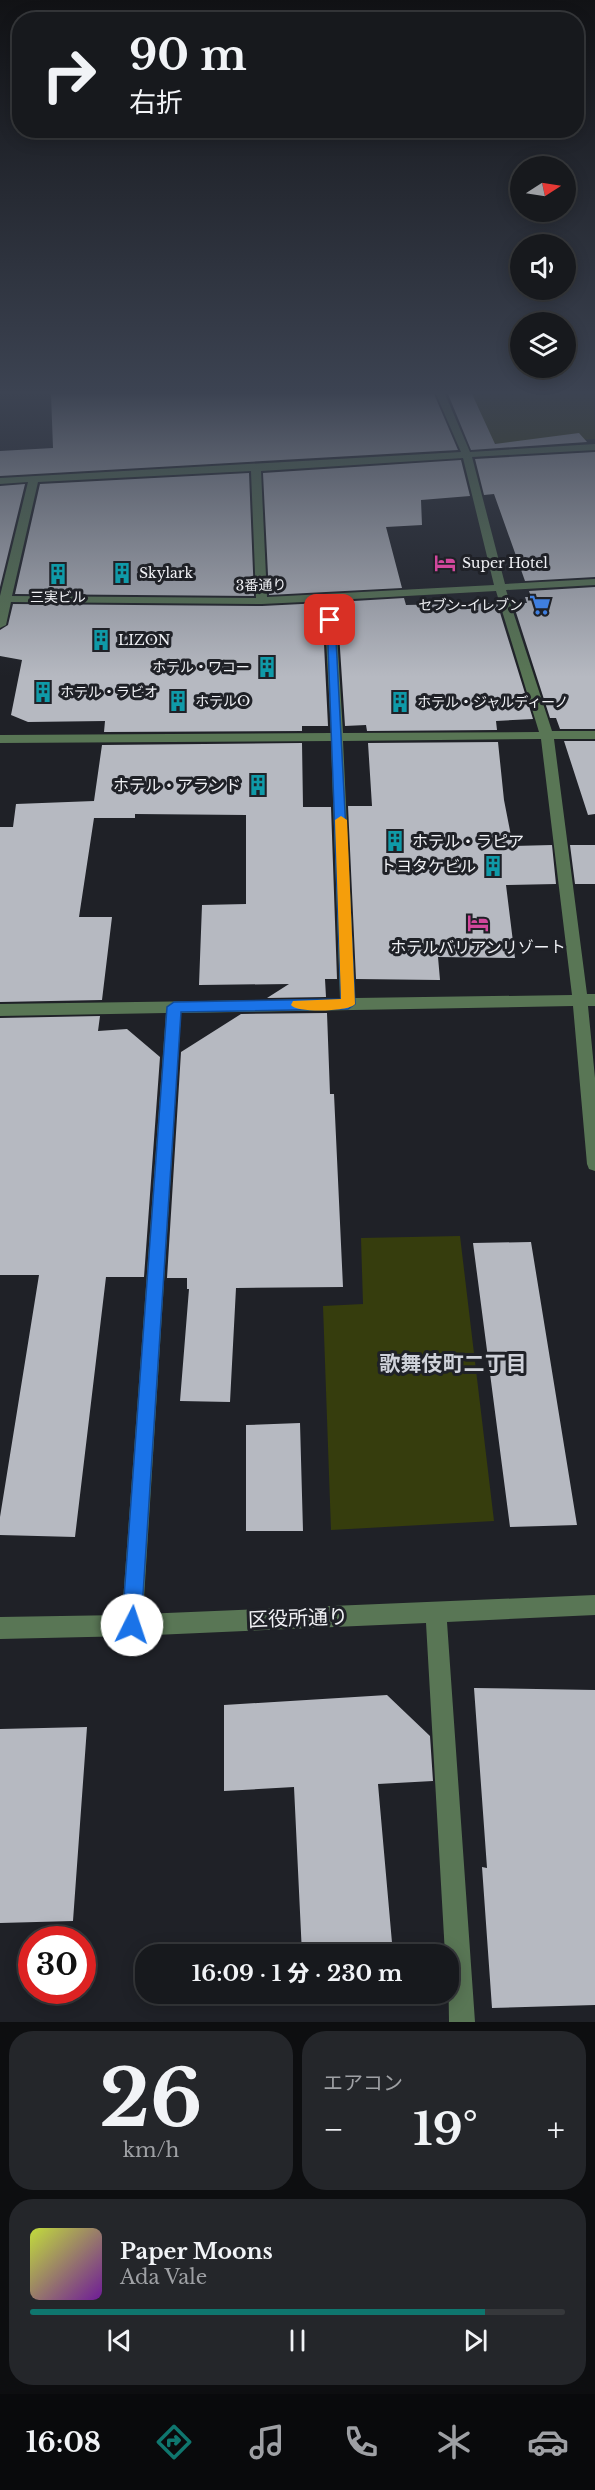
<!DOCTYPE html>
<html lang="ja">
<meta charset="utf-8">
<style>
body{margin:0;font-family:"Libre Baskerville","Noto Sans JP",serif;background:#24262a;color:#f1f3f6;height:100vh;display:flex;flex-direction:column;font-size:22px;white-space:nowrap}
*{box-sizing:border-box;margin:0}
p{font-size:20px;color:#9ea0a4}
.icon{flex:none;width:33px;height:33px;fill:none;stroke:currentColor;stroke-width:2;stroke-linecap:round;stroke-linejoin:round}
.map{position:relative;height:2022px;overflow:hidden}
.drawer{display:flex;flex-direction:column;gap:9px;padding:9px;background:#0d0e10;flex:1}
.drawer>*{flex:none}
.banner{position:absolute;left:12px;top:12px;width:572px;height:126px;border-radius:24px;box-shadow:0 3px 15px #0003,0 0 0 2px #36383b;background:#17191d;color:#f1f3f6;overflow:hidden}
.needle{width:39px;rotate:78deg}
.controls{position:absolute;left:510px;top:156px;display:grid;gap:12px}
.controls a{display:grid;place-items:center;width:66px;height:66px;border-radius:50%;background:#17191d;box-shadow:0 3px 15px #0003,0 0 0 2px #36383b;font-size:30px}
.speed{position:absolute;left:18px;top:1926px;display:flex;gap:12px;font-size:30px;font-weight:700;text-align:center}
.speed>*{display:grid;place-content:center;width:78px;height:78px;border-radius:50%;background:#17191d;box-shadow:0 3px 15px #0003,0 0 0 2px #36383b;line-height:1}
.speed .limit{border:9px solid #d22;background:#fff;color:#111}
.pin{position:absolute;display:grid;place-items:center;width:51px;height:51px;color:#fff;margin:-26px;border-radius:12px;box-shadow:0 3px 9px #0006}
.me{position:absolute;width:66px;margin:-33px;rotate:4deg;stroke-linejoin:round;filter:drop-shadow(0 0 4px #0008)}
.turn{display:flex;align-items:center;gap:21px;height:126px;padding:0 18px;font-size:27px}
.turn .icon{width:78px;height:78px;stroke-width:2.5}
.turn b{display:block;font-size:42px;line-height:51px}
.big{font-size:45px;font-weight:800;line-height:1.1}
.drawer .card{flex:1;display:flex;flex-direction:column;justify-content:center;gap:9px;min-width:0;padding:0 21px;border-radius:24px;background:#24262a}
.drawer .dial{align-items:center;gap:0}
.dial b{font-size:78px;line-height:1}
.song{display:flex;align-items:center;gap:18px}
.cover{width:72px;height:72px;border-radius:9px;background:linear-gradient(135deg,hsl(70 70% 55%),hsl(280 70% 35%))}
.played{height:6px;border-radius:3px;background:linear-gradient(90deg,#0f766e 85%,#36383b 85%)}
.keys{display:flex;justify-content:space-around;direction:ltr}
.heat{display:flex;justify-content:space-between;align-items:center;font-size:33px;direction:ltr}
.drawer .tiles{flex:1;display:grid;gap:9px;grid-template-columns:1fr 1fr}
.card:last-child{grid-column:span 2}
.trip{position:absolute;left:135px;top:1944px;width:324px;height:60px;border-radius:24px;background:#17191d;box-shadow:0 3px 15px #0003,0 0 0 2px #36383b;font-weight:800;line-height:60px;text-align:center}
.tabs{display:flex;height:96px;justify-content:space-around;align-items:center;background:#090a0c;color:#9ea0a4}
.tabs .icon{width:42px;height:42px}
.tabs .active{color:#0f766e}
.tabs b{font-size:27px;color:#f1f3f6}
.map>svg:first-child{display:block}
</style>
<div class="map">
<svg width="595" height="2022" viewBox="0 0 595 2022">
<rect width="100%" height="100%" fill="#1f2127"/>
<path fill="#363d0d" d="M456,394H594L595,439L500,445L475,436Z
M460,1236L494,1521L331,1530L323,1306L363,1304L361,1238Z"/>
<path fill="#b6b9c1" d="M51,394H434L458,450L0,476V451L53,448Z
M448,394H472L495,444L579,433L587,442L471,450Z
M595,452V577L525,581L494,494L484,495L475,459Z
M461,460L470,496L421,500L422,525L386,527L402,588L269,595L263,473Z
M249,473L254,596L15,594L40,484Z
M25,484L0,587V486Z
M595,587V729H560L556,718H550L513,603H527L525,597H531L529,591Z
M404,598L406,605L497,603L533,719L496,721L497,730L367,731L366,725L345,726L337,602Z
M322,603L328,726H302V731L104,732L105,721L28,722L11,715L22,660L0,656V630L8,625L13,604L262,606Z
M564,741H595V814L588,815Z
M498,742L504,800L513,846L552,845L556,884L506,885L515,958L438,957L440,980L356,979L348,806H372L368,743Z
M302,743L303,807H331L337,979H325L326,997L267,998L289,984L199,985L202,905L246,904V815L135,814V818H94L79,917H112L102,1000L0,1002V827H13L16,804L94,801L102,745Z
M570,845H595V884H575Z
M327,1013L330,1094H334L343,1287L236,1288L230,1402L180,1401L189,1289H187V1278H167L181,1052L241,1014Z
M100,1016L98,1031L127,1029L160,1057L144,1277H106L75,1537L0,1535V1517L39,1275H0V1018Z
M531,1242L577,1525L510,1527L473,1243Z
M300,1423L303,1531H246V1425Z
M474,1688L595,1690V2005L492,2008L482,1867L487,1868Z
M387,1695L430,1736L433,1781L378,1784L393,1954H302L294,1787L224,1791V1705Z
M87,1727L73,1921L0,1923V1729Z
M304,1994H396L397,1996L304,2002Z"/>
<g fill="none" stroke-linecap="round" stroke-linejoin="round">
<path fill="#597655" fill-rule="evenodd" d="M436,394H445L470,452L595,444V450L472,457L505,584L595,579V585L506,590L552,731H595V739H554L587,994H595V1006H588L595,1078V1171L589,1169L587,1164L573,1006L181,1013L143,1614L595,1595V1615L447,1622L475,2022H449L448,1954H445L426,1623L132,1636L0,1639V1617L122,1615L166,1013L0,1016V1004L340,999L331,741L0,743V735L331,733L324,601L262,604L11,602L6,625L0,628V596L28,482L0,484V478L461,452ZM463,458L494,585L267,597L261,471ZM251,471L256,598L12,596L38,482ZM496,591L539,732L343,733L335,600ZM541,739L572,995L355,998L343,741Z"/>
</g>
<linearGradient id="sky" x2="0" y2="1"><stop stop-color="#111215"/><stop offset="0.58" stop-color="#3c4352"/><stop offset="1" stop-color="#3c4352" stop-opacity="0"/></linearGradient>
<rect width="595" height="677" fill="url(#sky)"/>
<path fill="#1a73e8" stroke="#114b97" stroke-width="1.5" d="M327,618L335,620L355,1004L348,1009L181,1012L141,1625L138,1632L132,1635L125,1632L122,1625L167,1007L174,1002L341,999Z"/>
<path fill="#f59e0b" d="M341,816L347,820L355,1004C349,1012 296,1013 291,1005L293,1001L341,999L335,820Z"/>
<defs>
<symbol id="hotel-bare" viewBox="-9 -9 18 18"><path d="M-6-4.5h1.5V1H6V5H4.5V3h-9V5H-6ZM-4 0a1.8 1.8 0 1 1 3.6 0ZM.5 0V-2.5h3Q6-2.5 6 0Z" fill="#d1479c" stroke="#1f2127" stroke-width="2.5" paint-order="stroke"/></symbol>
<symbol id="building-bare" viewBox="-9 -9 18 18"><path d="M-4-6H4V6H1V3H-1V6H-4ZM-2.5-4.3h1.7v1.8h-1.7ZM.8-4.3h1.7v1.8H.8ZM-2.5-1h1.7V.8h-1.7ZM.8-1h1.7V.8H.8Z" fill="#0f9aa8" stroke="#1f2127" stroke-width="2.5" paint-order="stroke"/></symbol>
<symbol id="supermarket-bare" viewBox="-9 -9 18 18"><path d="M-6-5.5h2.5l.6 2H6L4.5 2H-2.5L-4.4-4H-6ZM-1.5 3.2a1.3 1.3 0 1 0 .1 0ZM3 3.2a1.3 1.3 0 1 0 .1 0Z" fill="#3f7fe0" stroke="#1f2127" stroke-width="2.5" paint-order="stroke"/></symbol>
</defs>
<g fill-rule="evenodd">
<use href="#hotel-bare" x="430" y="548" width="30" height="30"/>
<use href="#building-bare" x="107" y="558" width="30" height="30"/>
<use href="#building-bare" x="43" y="559" width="30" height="30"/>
<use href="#supermarket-bare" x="525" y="590" width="30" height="30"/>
<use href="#building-bare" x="86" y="625" width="30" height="30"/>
<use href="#building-bare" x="252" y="652" width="30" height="30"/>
<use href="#building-bare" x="28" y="677" width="30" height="30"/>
<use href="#building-bare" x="163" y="686" width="30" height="30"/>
<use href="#building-bare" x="385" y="687" width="30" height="30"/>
<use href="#building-bare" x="243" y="770" width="30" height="30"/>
<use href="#building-bare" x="380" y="826" width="30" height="30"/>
<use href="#building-bare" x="478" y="851" width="30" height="30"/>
<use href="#hotel-bare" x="463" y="908" width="30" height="30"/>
</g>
<g text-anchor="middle" stroke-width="6" stroke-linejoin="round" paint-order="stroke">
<g font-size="14" fill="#f0f1f5" stroke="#1f2127" text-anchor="start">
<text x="462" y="568">Super Hotel</text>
<text x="139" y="578">Skylark</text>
<text x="58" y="602" text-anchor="middle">三実ビル</text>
<text x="523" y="610" text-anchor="end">セブン-イレブン</text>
<text x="118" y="645">LIZON</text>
<text x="250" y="672" text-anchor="end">ホテル・ワコー</text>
<text x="60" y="697">ホテル・ラビオ</text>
<text x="195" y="706">ホテルO</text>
<text x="417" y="707">ホテル・ジャルディーノ</text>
</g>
<g font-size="14" fill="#f0f1f5" stroke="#1f2127">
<text transform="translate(261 585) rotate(-1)" y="5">3番通り</text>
</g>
<g font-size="16" fill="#f0f1f5" stroke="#1f2127" text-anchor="end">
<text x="241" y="791">ホテル・アランド</text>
<text x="412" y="847" text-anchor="start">ホテル・ラピア</text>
<text x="476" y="872">トヨタケビル</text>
<text x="478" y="953" text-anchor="middle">ホテルバリアンリゾート</text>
</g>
<g font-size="20" fill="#f0f1f5" stroke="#1f2127">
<text transform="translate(298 1618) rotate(-2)" y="7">区役所通り</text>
</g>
<g font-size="21" font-weight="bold" fill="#cfd2da" stroke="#1f2127">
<text x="453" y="1371">歌舞伎町二丁目</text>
</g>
</g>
</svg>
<div class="controls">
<a><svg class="needle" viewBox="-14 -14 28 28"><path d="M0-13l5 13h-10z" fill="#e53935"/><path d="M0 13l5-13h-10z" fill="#9ea0a4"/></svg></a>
<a><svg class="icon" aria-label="sound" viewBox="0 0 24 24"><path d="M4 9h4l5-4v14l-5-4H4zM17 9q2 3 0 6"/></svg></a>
<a><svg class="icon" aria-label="layers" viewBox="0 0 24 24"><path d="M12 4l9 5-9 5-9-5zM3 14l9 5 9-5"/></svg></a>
</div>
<div class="speed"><div class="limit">30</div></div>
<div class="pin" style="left:330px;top:620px;background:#d93025"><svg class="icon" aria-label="arrive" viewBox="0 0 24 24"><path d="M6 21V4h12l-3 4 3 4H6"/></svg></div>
<svg class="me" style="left:132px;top:1625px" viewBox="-20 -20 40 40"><circle r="19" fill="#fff"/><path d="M0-13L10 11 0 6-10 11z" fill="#1a73e8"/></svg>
<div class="trip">16:09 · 1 分 · 230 m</div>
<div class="banner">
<div class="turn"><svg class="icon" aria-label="right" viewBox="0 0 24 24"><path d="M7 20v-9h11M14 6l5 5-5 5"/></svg><div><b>90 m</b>右折</div></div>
</div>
</div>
<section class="drawer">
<div class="tiles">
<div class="card dial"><b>26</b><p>km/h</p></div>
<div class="card"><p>エアコン</p>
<div class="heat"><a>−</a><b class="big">19°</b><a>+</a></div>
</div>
<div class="card">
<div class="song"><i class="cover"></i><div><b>Paper Moons</b><p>Ada Vale</p></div></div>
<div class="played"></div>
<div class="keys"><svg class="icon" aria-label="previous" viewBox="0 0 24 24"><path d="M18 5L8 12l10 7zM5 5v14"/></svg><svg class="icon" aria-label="pause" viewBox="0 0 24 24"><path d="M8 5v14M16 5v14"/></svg><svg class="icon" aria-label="next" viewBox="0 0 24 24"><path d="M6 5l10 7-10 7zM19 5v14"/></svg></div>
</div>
</div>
</section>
<nav class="tabs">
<b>16:08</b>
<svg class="icon active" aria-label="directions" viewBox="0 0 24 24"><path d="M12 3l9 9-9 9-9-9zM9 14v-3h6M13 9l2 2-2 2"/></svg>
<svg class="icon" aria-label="music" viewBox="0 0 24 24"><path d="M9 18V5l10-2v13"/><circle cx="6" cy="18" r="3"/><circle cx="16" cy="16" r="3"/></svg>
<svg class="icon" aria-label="phone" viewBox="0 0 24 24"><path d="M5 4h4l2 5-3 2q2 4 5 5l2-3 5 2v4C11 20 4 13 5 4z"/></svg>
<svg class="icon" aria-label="climate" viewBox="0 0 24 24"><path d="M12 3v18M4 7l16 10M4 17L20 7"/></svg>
<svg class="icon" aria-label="car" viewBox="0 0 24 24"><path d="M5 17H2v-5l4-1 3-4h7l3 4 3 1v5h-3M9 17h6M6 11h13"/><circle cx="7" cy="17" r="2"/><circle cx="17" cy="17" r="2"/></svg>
</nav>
